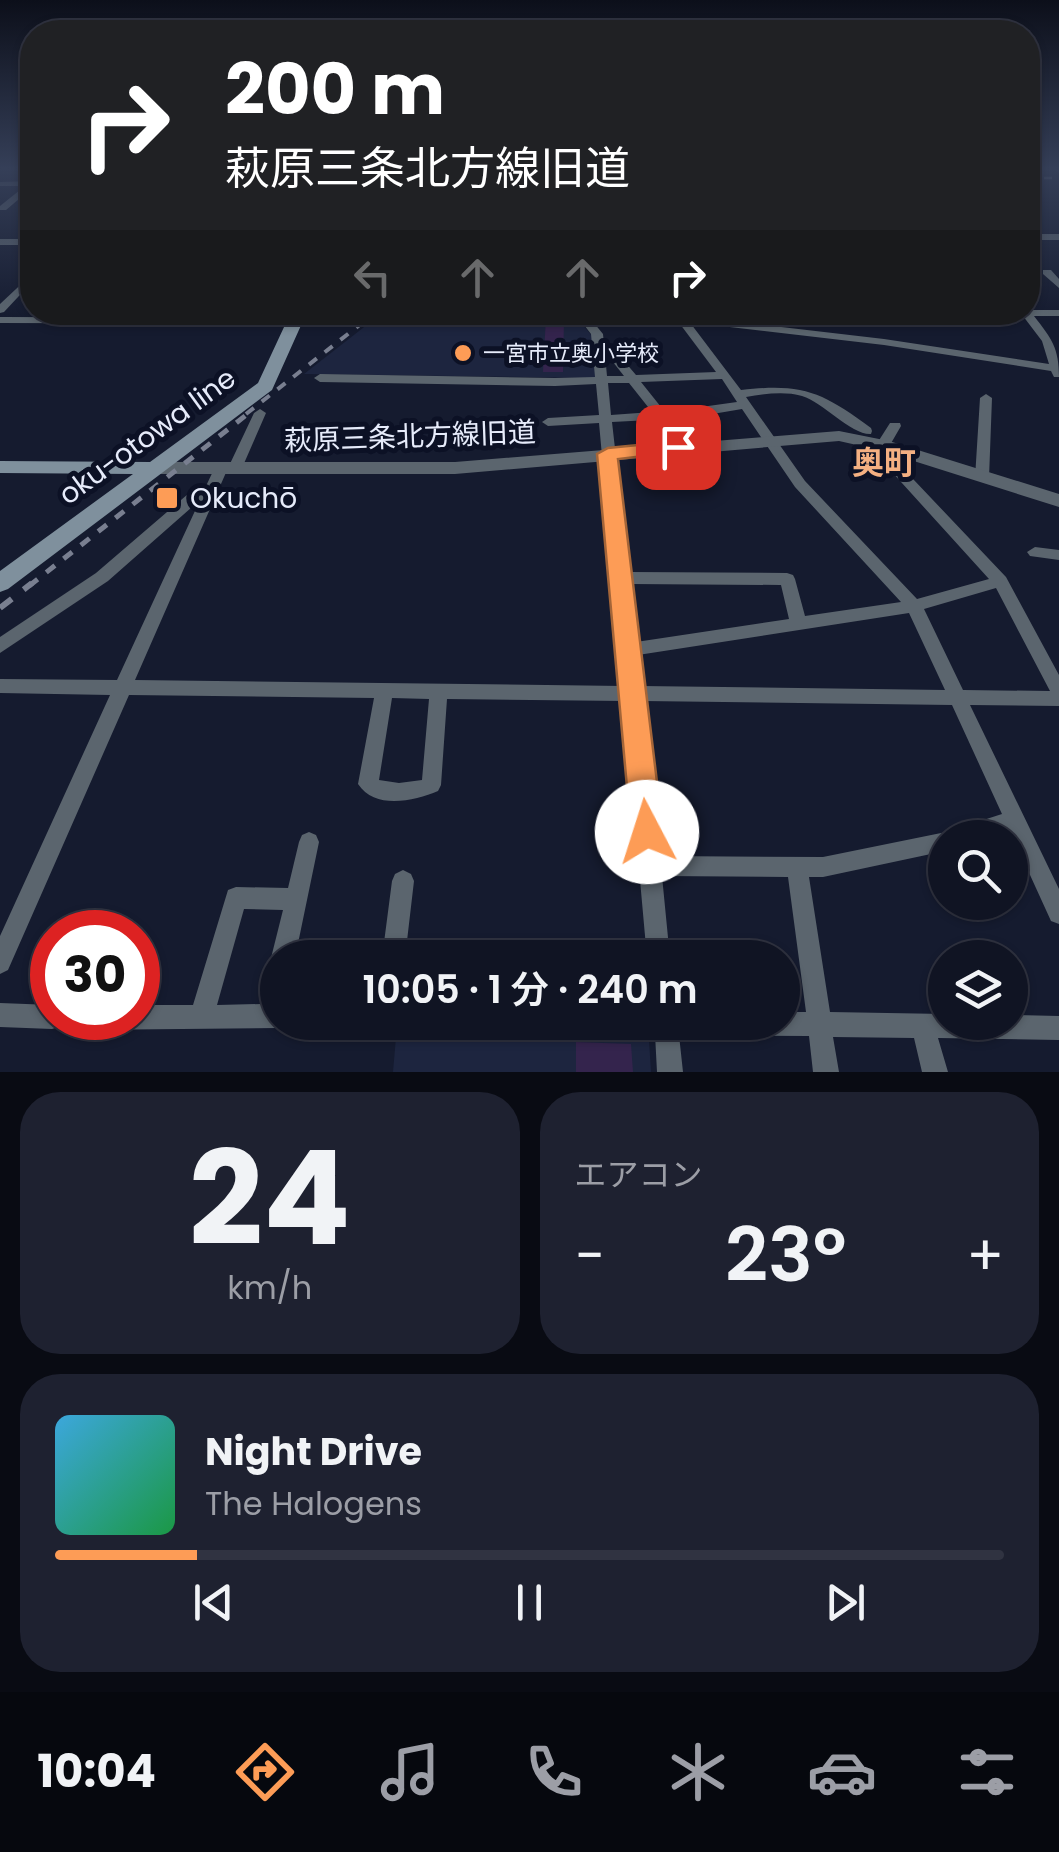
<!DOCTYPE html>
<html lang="ja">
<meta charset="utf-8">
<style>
body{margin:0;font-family:Poppins,"Noto Sans JP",sans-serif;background:#1e2130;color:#f1f3f6;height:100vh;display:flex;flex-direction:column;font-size:38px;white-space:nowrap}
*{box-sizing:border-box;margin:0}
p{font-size:32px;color:#9c9ea6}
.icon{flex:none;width:55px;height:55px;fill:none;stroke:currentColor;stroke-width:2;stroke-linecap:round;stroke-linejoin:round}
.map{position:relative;height:1072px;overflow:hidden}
.details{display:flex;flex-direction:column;gap:20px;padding:20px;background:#090b13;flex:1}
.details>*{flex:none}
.guide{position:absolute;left:20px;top:20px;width:1020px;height:305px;border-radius:40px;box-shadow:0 2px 8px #0004,0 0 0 2px #303341;background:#202124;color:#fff;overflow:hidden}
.tools{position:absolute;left:928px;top:820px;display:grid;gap:20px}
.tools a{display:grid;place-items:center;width:100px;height:100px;border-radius:50%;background:#101423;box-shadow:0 2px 8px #0004,0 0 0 2px #303341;font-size:50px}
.speed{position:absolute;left:30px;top:910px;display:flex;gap:20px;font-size:50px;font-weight:700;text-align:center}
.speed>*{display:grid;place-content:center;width:130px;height:130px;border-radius:50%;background:#101423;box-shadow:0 2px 8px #0004,0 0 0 2px #303341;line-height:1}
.speed .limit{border:15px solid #d22;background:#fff;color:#111}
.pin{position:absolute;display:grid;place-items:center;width:85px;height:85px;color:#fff;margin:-42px;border-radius:20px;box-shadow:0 5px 15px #0006}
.me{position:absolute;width:110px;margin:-55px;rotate:355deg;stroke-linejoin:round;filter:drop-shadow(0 0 8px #0008)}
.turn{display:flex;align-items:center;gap:35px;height:210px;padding:0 40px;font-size:45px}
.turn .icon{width:130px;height:130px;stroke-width:2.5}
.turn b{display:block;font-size:70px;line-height:85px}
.lanes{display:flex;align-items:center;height:95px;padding:0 40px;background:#0003;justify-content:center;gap:50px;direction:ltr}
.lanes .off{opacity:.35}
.big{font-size:75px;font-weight:600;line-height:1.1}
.details .card{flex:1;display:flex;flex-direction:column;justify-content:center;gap:15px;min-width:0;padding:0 35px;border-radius:40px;background:#1e2130}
.details .dial{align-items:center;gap:0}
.dial b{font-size:130px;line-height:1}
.song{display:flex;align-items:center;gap:30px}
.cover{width:120px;height:120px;border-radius:15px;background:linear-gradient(135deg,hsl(200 70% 55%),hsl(140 70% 35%))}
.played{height:10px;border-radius:5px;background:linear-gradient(90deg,#fd9c56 15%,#303341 15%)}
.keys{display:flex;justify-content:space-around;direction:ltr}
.heat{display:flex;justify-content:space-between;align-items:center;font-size:55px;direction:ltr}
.details .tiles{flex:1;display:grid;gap:20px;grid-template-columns:1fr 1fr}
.card:last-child{grid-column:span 2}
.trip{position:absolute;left:260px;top:940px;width:540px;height:100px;border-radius:50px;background:#101423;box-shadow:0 2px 8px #0004,0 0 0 2px #303341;font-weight:600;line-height:100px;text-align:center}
.tab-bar{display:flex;height:160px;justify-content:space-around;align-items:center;background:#06080e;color:#9c9ea6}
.tab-bar .icon{width:70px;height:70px}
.tab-bar .current{color:#fd9c56}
.tab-bar b{font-size:45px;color:#f1f3f6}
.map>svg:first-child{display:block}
</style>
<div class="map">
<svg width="1059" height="1072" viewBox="0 0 1059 1072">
<rect width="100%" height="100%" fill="#151b2f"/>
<path fill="#1d253f" d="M572,312L593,337L596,378L304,374L382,313Z
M396,1037L649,1040L651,1072H393Z"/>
<path fill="#34244d" d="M546,317L564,318L563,372H543Z
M576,1042L631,1044L633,1072H576Z"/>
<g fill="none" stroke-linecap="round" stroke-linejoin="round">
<path fill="#5b656e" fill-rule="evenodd" d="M1052,168H1059V173Z
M32,181V188L6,210H0V206L25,186H0V182Z
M1028,234H1059V240H1028Z
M0,239H32V245H0Z
M1043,270H1051L1059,279V288L1043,274Z
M32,274V282L4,312L0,313V304Z
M1028,310H1059V316H1034C1052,339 1059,348 1059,377H1054L1051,371L884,345L721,326L716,323L721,320L884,339L1049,364L1042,341L1023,316L898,315L893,312H1028Z
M574,312H585L603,334L607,376H624L609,357L615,354L619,355L636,375L716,372L671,312H682L741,390C803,383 822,392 871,428L872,431L871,434C851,435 824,403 802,396C784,391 764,394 746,397L805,481L917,599L989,579L882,461L876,445L890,423H900L901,426L890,445L895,460L1006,577L1059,675V706L970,705L1059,889V924L1051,921L1010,831L989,838H945V851L823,877H809L830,1012L945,1014V1022H1010V1015L1059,1016V1040L938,1038L948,1072H922L914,1038L833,1037L839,1072H813L809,1036L679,1035L683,1072H657L655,1034L643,1031L640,1022H782V1012H806L788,877L662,876L670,958H647L624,701L447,699L441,785L438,791C414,801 375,810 358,784L374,698L129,695L8,970L0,974V936L110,695L0,693V679L117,680L200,500L108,581L0,653V637L96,573L188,494L206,486L216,465H226L228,468L135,680L623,686L599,423L548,426L542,422L548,418L599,415L596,384L555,386L320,382L314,378L320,374L555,378L595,377L591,334ZM722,379L737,402L665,412L641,382ZM608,383H629L652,412L611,415ZM742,409L795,487L901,602L805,616L795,579L793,575L787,573L629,572L612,422L689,418ZM630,584L781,585L789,619L636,642ZM996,588L1050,691L963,690L924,609ZM909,613L945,690L641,686L638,655ZM392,698L429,699L422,780L399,783L379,780ZM643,701L952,705L1002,814L946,832L823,857L659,856Z
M0,317L295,318L300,321L295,324L0,323Z
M986,394L992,398L989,478L982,482L975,478L980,398Z
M260,409L266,413L242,468L240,471H230L228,468L254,413Z
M1035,547L1059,550V560L1030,556L1027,552Z
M309,832L316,835L319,842L295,958H278V967L271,958L283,910L244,909L217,1005L261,1004L270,975L278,971V1022H287V1025L278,1028L82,1030L73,1027L70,1018H138V1005H193L228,890L236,887L288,888L299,842L302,835Z
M403,870L411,874L414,881L405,958H382L392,881L395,874Z
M0,1003L52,1005V1018H64L61,1026L52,1029L0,1027Z"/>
<path fill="#5b656e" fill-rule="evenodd" d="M839,431L889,441L1059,494V507L879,450L839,441L455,474H151L142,468L151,462H455Z"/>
<path fill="#7f909d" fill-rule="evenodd" d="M291,312H307L272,390L8,589L0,592V571L133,474L0,473V461L150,462L258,383Z"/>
<path stroke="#797f90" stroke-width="2.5" stroke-dasharray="8 8" stroke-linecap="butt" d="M1028,178H1059"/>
<path stroke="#797f90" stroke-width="4" stroke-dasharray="10 10" stroke-linecap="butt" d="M246,414L376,312"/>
<path stroke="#797f90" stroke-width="5" stroke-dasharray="11 11" stroke-linecap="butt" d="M29,586L250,412"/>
<path stroke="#797f90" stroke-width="6" stroke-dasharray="15 15" stroke-linecap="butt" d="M0,608L32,583"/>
</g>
<linearGradient id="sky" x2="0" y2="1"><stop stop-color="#0c0f1a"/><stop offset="0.53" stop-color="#353f58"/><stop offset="1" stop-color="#353f58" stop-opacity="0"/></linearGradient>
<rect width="1059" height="318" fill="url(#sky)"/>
<path fill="#fd9c56" stroke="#a46538" stroke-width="2.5" d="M678,441L689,447L686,451L618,459L663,832L658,842L647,846L636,842L631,832L597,454L608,448Z"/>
<g fill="#fd9c56" stroke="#0c1125" stroke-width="4">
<circle cx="463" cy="353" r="10"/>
<rect x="155" y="486" width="24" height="24" rx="5"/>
</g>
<g text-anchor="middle" stroke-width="10" stroke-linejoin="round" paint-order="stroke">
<g font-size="22" fill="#e6ebfa" stroke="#0c1125" text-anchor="start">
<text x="483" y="361">一宮市立奥小学校</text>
</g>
<g font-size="28" fill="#e6ebfa" stroke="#0c1125">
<text transform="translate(147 436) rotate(-36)" y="10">oku-otowa line</text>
<text transform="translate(410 436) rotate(-2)" y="10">萩原三条北方線旧道</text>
</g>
<g font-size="28" fill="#e6ebfa" stroke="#0c1125" text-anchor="start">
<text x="190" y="508">Okuchō</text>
</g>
<g font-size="32" font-weight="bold" fill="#f4b082" stroke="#0c1125">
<text x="884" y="474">奥町</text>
</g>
</g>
</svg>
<div class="tools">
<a><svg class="icon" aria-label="search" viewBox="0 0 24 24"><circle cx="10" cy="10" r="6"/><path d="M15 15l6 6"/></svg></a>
<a><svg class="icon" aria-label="layers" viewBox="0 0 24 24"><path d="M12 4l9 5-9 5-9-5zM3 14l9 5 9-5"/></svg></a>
</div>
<div class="speed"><div class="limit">30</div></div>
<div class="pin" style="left:678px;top:447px;background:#d93025"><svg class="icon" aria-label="arrive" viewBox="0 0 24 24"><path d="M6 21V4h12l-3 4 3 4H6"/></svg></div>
<svg class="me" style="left:647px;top:832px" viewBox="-20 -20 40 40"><circle r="19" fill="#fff"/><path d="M0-13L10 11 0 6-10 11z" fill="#fd9c56"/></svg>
<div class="trip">10:05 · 1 分 · 240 m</div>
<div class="guide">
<div class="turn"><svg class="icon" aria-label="right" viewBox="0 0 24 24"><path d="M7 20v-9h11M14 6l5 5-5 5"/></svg><div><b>200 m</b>萩原三条北方線旧道</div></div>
<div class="lanes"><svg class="icon off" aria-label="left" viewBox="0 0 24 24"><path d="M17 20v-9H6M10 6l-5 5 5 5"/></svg><svg class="icon off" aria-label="ahead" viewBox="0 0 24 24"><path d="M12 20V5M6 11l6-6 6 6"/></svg><svg class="icon off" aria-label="ahead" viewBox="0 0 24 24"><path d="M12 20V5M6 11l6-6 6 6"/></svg><svg class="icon" aria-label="right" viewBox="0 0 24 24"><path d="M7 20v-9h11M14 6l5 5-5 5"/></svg></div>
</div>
</div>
<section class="details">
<div class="tiles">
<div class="card dial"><b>24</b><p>km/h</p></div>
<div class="card"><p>エアコン</p>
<div class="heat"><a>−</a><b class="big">23°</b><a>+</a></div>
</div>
<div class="card">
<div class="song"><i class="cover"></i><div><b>Night Drive</b><p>The Halogens</p></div></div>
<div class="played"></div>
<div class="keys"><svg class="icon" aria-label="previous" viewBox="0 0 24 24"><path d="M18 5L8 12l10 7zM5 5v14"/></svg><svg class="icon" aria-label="pause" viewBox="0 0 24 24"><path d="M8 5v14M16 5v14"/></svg><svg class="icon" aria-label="next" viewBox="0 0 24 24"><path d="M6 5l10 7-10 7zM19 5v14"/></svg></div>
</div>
</div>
</section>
<nav class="tab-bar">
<b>10:04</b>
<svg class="icon current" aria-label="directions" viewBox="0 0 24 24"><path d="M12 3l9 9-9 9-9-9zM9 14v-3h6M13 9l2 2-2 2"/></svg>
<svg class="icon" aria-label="music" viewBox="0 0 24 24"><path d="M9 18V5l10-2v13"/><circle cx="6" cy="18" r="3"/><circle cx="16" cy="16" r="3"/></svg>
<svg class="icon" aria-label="phone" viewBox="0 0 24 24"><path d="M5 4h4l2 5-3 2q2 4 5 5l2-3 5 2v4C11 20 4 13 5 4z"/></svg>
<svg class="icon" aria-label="climate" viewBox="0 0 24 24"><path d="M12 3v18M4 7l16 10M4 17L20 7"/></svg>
<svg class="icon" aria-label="car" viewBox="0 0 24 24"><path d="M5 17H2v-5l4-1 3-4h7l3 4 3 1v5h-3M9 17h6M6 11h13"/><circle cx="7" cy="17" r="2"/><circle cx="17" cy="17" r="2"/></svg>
<svg class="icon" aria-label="filters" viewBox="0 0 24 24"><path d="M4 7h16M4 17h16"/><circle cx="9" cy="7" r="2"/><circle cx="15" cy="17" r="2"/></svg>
</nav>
